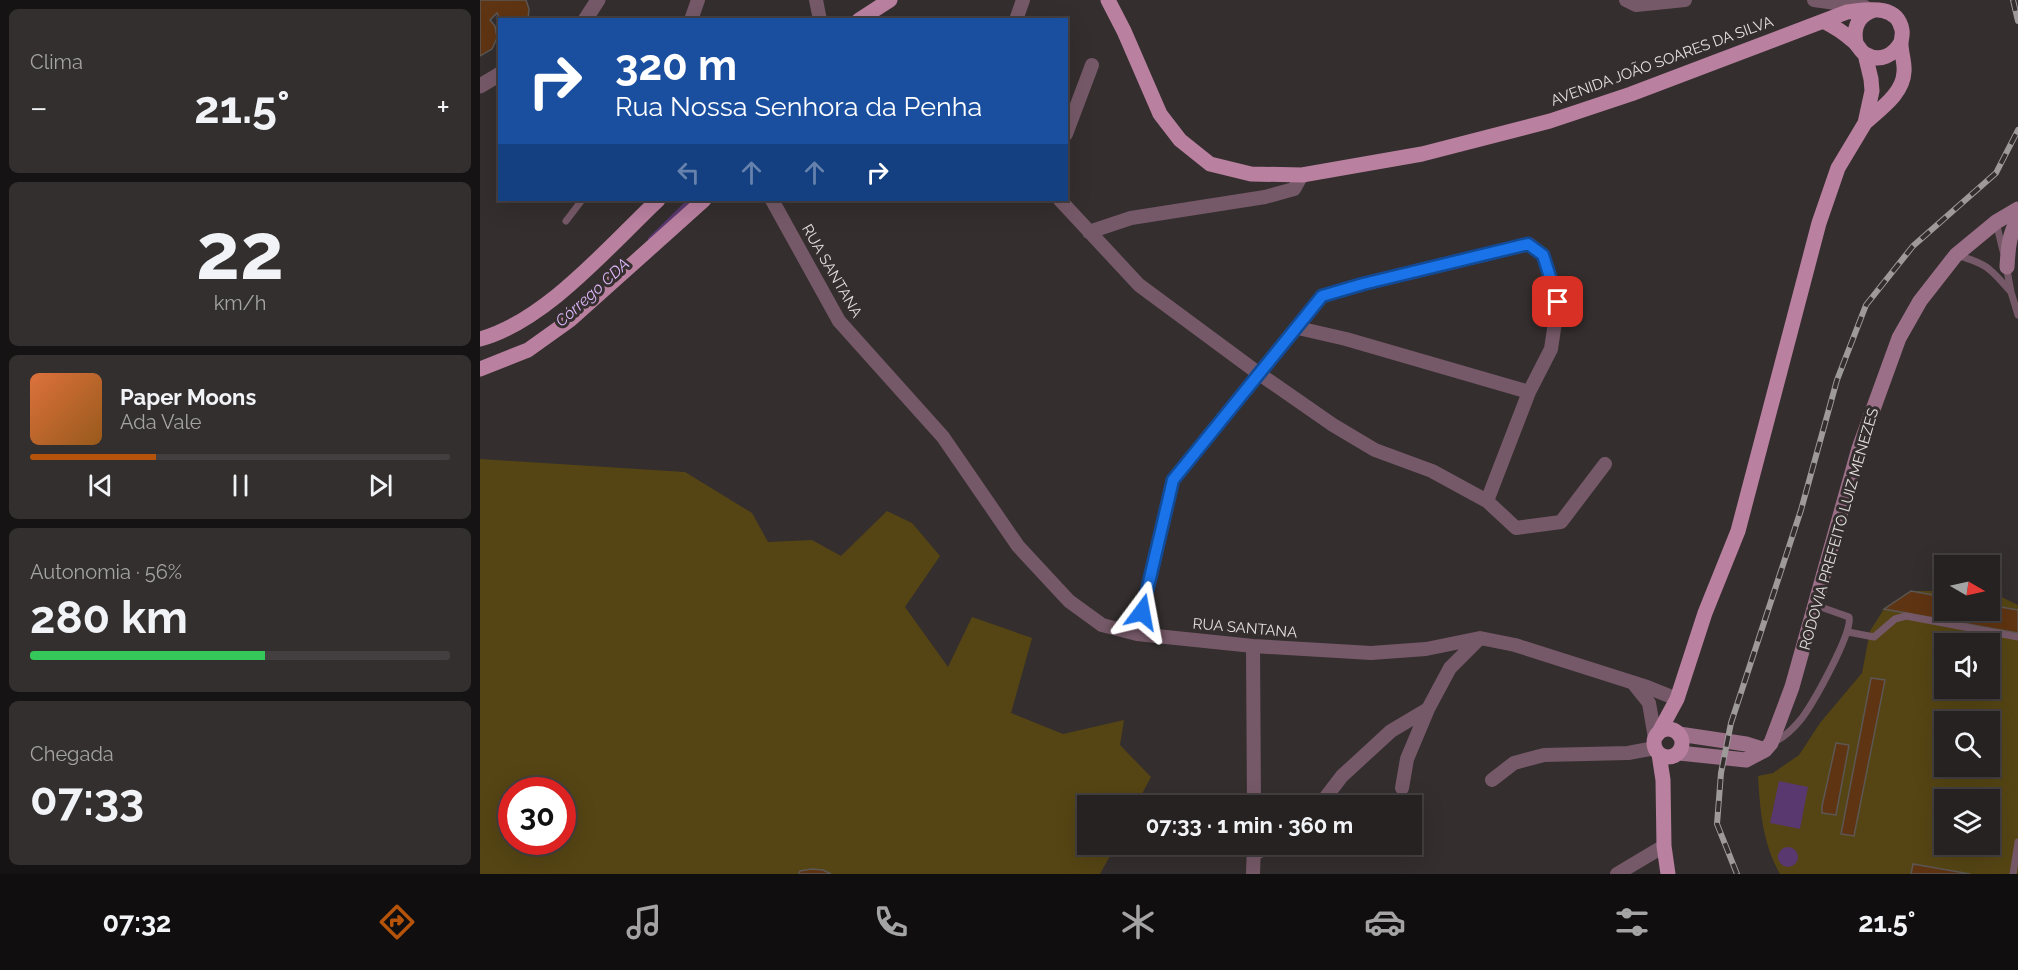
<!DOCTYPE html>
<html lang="pt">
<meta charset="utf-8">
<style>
body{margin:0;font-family:Raleway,sans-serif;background:#332f2f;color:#f1f3f6;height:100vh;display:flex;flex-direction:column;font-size:22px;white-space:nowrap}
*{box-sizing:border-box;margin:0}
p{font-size:20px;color:#a4a4a5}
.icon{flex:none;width:33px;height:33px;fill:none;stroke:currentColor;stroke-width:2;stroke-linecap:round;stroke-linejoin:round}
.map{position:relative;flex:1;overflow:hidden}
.drawer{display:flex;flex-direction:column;gap:9px;padding:9px;background:#151313;width:480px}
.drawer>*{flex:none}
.guide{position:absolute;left:18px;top:18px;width:570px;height:183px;border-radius:0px;box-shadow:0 6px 24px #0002,0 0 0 2px #433f40;background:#1a4fa0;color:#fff;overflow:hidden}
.needle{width:39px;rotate:99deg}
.buttons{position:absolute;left:1454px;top:555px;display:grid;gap:12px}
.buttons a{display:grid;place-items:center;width:66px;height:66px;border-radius:0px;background:#272222;box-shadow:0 6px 24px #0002,0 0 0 2px #433f40;font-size:30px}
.speed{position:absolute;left:18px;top:777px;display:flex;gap:12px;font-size:30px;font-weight:700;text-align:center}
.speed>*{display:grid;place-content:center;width:78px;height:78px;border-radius:50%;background:#272222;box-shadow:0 6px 24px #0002,0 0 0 2px #433f40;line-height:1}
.speed .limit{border:9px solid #d22;background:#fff;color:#111}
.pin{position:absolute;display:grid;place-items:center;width:51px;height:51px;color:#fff;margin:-26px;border-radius:12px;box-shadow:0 3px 9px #0006}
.me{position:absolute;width:66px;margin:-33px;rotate:13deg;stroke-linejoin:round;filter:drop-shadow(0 0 4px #0008)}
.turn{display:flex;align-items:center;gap:21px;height:126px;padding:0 18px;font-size:27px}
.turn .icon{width:78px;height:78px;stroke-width:2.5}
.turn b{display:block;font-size:42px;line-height:51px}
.lanes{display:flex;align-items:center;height:57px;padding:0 18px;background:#0003;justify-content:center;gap:30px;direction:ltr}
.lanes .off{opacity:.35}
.big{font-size:45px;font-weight:700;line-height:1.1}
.drawer .card{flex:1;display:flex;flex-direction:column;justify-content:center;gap:9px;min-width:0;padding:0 21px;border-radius:9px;background:#332f2f}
.drawer .dial{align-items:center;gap:0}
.dial b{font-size:78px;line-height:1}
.song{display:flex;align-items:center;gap:18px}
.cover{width:72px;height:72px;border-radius:9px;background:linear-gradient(135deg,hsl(20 70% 55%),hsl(30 70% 35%))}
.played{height:6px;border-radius:3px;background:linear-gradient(90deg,#b45309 30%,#433f40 30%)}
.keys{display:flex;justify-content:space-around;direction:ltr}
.heat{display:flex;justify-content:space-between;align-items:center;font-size:33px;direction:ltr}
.charge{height:9px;border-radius:4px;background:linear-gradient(90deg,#34c759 56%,#433f40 0)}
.trip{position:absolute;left:597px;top:795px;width:345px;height:60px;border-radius:0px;background:#272222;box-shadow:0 6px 24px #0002,0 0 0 2px #433f40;font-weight:700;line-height:60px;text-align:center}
.tab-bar{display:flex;height:96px;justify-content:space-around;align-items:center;background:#100e0e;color:#a4a4a5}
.tab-bar .icon{width:42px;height:42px}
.tab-bar .active{color:#b45309}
.tab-bar b{font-size:27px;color:#f1f3f6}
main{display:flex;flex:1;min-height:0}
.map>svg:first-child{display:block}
</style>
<main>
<section class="drawer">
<div class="card"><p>Clima</p>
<div class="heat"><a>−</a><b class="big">21.5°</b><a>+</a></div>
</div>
<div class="card dial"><b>22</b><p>km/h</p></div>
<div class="card">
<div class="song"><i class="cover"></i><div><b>Paper Moons</b><p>Ada Vale</p></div></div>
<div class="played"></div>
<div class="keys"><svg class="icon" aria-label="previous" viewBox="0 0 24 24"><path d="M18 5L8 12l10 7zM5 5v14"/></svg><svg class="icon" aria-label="pause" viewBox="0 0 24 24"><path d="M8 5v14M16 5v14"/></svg><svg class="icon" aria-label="next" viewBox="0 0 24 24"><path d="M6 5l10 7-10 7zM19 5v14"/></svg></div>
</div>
<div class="card"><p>Autonomia · 56%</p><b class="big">280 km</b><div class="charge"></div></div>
<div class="card"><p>Chegada</p><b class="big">07:33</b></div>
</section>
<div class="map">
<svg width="1538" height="874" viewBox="0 0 1538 874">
<rect width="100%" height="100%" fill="#342e2e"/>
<path fill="#554514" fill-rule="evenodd" d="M0,459L205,472L272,513L288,542L332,540L361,556L407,511L432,523L460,556L425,607L468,667L492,617L552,638L531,713L583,734L644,720L640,745L671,777L656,805L608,806V844L636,845L620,874H0ZM32,790H82V842H32Z
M1431,591H1464V610H1509V591L1538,605V874H1300C1283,844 1280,811 1278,776L1293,773L1319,755L1340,723L1382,673L1390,631L1404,609ZM1464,644H1509V688H1464ZM1464,722H1509V766H1464ZM1464,800H1509V844H1464Z"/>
<path fill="#59386f" d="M1299,781L1328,787L1320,829L1290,823Z
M1298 857a10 10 0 1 1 20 0a10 10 0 1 1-20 0Z"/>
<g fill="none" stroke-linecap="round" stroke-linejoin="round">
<path stroke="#59386f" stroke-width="4" d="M170,239L210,200"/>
</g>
<path fill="#5f3412" stroke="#5c5754" stroke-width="1.5" d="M0,0H46L49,9L48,20H20L17,13L10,20L15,26L17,38L12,49L0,56Z
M1431,591L1464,597V610H1509V605L1538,610V633L1404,609Z
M1391,678L1405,680L1374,836L1361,834Z
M1356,743L1369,745L1356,815L1342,813V806Z
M1433,864L1490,874H1431Z
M332,869L343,870L351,874H319L320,871Z"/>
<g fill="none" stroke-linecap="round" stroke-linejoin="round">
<path stroke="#765968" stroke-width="7" d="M86,221L102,200
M1516,222L1523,251
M1476,255C1506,263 1510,268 1530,291
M1526,265L1531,292L1538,315
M1368,632L1394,637L1415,619L1426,616L1538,637
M1294,742C1305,737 1314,728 1322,718C1333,703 1373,633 1369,617L1335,605
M1533,874L1538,842"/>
<path stroke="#765968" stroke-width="14" d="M336,0L340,20
M1146,0L1156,5L1205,0
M1334,0L1385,7
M211,20L218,0
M536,20L543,0
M586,134L612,65
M292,200L359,321L463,437L538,546L589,601L622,625L657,634L773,646L891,653L946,649L1000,638L1035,645L1167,687L1197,699
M580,200L659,285L778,373L853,425L895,450L952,471L1007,501L1036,528L1081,522L1125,464
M609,232L651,218L785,197L814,189L822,175
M818,328L866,339L1049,392
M657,634L693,480L842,296L883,284L1049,244L1063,255L1078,302L1071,349L1049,392L1007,501
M773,646L774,806
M1153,683L1169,703L1175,738
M1012,780L1034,763L1064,755L1148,753L1175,748
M922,788L927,759L948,709
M839,806L862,776L911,731L948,709L970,668L999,639
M774,854L793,844
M773,874L774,844
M1137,874L1184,846"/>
<path stroke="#765968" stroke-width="15" d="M105,20L118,0
M0,86L20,74"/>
<path stroke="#9c6f88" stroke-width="15" d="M1527,267C1528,249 1529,234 1538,219
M1199,734L1266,744L1285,750
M1199,753L1266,760L1285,750L1291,743L1312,687L1379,448L1419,338L1440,301L1476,255L1516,222L1538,209"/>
<path stroke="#ba80a0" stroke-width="15" d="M628,0L644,31L680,114L700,140L730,164L771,174L822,175L942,154L1070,121L1151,94L1367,12C1386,10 1417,3 1422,30C1423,35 1421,39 1421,44C1421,53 1425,63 1424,72C1423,94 1400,109 1385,123
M379,20L410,0
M1345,22C1355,27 1364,33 1372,40C1378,44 1380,51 1385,54C1400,63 1414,55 1421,42
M1376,43C1373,28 1378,15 1394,10
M0,339C66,321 129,246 178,200
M0,369L48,350L90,320L224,200
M1174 743a14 14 0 1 1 28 0a14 14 0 1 1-28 0Z
M1178,734L1197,699L1225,613L1258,531L1339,223L1358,168L1385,123L1392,91L1391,79L1385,54
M1179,754L1183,780L1184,846L1188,874"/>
<defs>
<path id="rail" d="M1533,0L1538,21
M1257,874L1237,824L1241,773L1251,723L1321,510L1357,380L1386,305L1433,246L1516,173L1538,130"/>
</defs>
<use href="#rail" stroke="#9e9a99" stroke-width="6"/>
<use href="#rail" stroke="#342e2e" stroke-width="4" stroke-dasharray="11" stroke-linecap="butt"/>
</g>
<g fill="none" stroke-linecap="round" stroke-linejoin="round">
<defs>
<path id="route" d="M662,612L693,480L842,296L883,284L1048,244L1063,255L1078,302"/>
</defs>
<use href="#route" stroke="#114b97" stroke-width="15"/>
<use href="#route" stroke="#1a73e8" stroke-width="10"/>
</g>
<g text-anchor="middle" stroke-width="6" stroke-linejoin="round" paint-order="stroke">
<g font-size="15" fill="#e3e0df" stroke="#342e2e">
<text transform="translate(1182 61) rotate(-20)" y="5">AVENIDA JOÃO SOARES DA SILVA</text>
<text transform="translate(352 271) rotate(60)" y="5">RUA SANTANA</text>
<text transform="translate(1359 529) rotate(-74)" y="5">RODOVIA PREFEITO LUIZ MENEZES</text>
<text transform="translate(765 628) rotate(5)" y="5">RUA SANTANA</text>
</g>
<g font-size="16" font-style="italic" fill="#dfb8fc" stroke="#342e2e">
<text transform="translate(112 292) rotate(-42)" y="6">Córrego CDA</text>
</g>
</g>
</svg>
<div class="buttons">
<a><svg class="needle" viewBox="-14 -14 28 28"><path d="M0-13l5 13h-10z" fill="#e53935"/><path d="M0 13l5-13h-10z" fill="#a4a4a5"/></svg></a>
<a><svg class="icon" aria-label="sound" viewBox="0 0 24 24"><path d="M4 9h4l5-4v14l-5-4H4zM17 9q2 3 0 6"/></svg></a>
<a><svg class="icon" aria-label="search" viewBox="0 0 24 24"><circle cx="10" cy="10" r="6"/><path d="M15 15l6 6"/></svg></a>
<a><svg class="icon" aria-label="layers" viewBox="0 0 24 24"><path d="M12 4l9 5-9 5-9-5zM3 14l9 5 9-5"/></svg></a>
</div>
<div class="speed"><div class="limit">30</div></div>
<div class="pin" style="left:1078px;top:302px;background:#d93025"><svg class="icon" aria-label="arrive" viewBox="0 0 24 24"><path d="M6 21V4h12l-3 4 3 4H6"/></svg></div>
<svg class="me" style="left:662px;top:612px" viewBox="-20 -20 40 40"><path d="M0-17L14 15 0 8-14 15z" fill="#1a73e8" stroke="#fff" stroke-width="4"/></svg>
<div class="trip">07:33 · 1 min · 360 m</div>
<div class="guide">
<div class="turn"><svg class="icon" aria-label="right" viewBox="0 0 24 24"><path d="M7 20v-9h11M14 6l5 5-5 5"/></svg><div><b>320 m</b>Rua Nossa Senhora da Penha</div></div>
<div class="lanes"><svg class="icon off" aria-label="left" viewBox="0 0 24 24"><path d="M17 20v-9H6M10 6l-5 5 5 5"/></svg><svg class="icon off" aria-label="ahead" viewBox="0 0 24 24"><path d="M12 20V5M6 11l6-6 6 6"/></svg><svg class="icon off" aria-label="ahead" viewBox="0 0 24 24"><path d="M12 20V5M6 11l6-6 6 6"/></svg><svg class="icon" aria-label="right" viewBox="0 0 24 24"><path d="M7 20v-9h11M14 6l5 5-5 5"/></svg></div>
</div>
</div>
</main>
<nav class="tab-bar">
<b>07:32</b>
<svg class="icon active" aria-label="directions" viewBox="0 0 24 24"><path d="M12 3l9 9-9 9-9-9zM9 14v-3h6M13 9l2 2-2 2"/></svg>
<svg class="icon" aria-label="music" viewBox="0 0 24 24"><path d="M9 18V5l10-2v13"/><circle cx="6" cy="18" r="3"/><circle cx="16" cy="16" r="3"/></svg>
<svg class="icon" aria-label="phone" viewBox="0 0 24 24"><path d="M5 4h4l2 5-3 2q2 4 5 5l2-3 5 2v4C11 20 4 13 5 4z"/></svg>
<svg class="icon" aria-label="climate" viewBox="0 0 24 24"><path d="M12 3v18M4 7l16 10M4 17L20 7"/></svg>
<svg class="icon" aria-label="car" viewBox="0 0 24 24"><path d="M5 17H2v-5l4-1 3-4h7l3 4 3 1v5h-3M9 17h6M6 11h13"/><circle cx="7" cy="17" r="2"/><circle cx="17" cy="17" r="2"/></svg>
<svg class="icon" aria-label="filters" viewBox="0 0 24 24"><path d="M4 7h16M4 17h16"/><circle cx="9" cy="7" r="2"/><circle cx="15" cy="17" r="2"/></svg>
<b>21.5°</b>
</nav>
